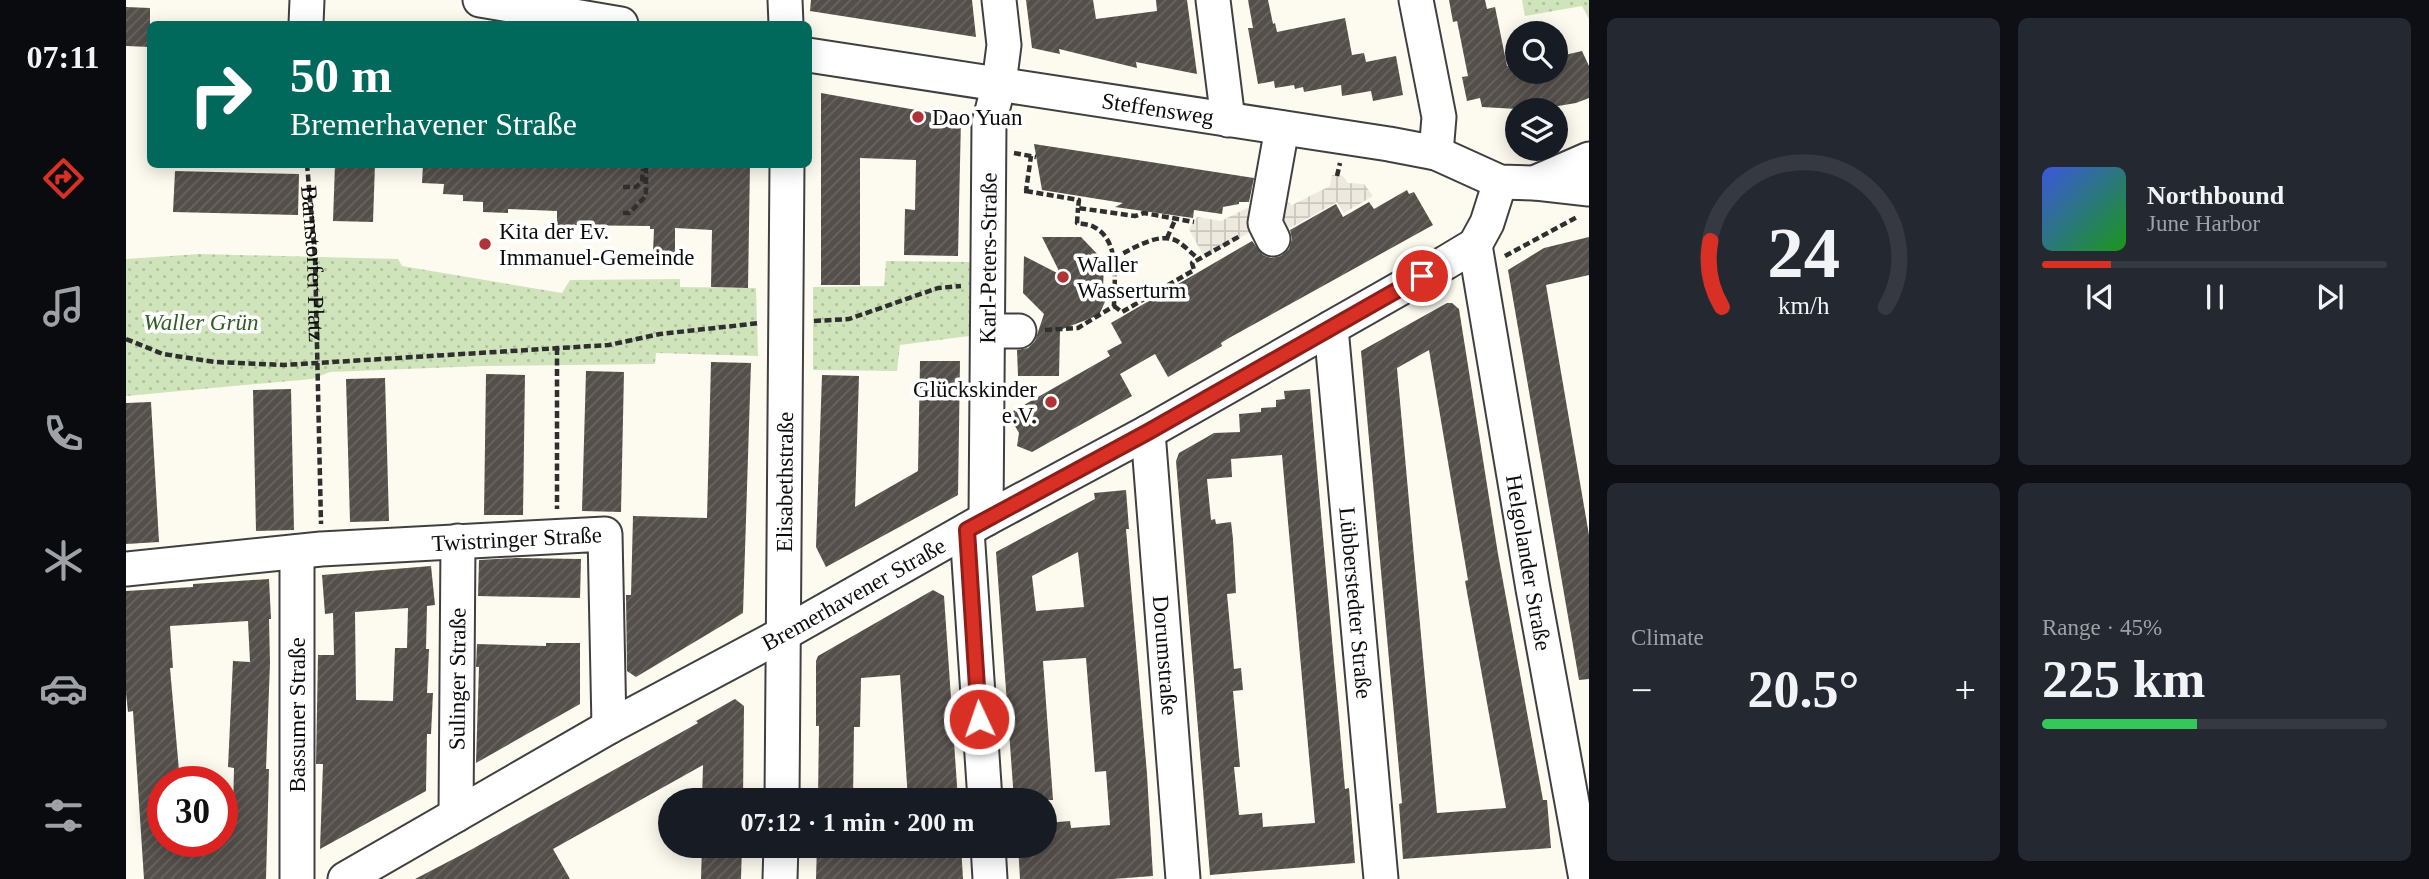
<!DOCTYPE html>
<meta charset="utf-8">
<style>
body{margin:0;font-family:Georgia,serif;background:#242831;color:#f1f3f6;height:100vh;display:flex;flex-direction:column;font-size:26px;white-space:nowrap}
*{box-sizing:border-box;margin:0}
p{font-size:23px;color:#9ea1a6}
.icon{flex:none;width:38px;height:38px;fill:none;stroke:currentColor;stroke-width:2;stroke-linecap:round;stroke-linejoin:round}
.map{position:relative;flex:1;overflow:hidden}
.drawer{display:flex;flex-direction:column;gap:18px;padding:18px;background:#0d0f14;width:840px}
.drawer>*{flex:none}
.top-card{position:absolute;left:21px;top:21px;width:665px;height:147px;border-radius:10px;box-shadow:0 4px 18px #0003;background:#00695c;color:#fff;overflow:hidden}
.controls{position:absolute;left:1379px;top:21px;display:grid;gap:14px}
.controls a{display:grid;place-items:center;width:63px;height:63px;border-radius:50%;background:#171b24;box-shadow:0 4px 18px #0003;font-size:35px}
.speed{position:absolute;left:21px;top:766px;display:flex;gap:14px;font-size:35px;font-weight:700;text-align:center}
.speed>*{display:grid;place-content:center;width:91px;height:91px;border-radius:50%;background:#171b24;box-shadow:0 4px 18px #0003;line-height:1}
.speed .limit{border:10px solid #d22;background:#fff;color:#111}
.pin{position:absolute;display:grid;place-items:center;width:60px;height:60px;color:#fff;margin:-30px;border:4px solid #fff;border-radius:50%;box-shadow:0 2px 7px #0007}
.me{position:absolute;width:77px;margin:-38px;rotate:357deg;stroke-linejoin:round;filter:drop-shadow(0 0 5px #0008)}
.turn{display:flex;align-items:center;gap:24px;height:147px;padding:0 28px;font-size:32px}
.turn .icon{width:91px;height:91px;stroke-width:2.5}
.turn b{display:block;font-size:49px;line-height:60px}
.big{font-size:52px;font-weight:700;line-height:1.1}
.drawer .tile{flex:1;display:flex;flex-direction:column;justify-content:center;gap:10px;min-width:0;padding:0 24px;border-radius:10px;background:#242831}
.drawer .dial{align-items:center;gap:0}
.dial svg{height:182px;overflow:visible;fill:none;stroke:#363941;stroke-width:7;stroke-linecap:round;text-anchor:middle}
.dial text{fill:#f1f3f6;stroke:none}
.song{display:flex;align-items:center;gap:21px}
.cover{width:84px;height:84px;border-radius:10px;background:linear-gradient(135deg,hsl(230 70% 55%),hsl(120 70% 35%))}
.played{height:7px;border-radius:4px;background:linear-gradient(90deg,#d93025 20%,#363941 20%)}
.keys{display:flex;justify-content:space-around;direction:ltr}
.heat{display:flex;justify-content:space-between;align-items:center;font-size:38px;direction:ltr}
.charge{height:10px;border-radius:5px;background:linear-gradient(90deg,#34c759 45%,#363941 0)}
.drawer .tiles{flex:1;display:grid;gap:18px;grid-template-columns:repeat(2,1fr)}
.trip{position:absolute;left:532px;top:788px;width:399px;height:70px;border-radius:35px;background:#171b24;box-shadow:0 4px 18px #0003;font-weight:700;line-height:70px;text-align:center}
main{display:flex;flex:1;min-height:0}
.menu{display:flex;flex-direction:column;width:126px;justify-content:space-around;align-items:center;background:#090b0e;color:#9ea1a6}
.menu .icon{width:49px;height:49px}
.menu .on{color:#d93025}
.menu b{font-size:32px;color:#f1f3f6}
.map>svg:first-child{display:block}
</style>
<main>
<nav class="menu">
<b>07:11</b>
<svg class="icon on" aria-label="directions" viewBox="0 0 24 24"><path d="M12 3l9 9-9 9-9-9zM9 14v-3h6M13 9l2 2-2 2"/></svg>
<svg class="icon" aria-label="music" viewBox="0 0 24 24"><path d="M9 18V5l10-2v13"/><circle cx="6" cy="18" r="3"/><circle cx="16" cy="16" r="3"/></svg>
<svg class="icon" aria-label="phone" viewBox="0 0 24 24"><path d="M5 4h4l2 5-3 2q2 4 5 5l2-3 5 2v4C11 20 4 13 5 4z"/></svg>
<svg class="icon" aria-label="climate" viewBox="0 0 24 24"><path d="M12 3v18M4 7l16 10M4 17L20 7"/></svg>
<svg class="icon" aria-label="car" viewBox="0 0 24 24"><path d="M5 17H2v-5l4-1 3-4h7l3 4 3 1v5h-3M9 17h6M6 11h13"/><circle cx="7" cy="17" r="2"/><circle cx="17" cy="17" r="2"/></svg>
<svg class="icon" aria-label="filters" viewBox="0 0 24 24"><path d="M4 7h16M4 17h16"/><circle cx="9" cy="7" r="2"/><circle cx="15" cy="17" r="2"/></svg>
</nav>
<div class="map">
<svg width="1463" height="879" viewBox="0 0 1463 879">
<defs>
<pattern id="park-dots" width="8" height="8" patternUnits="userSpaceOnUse" patternTransform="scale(1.75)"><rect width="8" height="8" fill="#d0e4bc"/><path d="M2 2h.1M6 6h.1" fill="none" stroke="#b1c2a0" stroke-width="1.8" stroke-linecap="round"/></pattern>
<pattern id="plaza-grid" width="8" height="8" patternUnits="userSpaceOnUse" patternTransform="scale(1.75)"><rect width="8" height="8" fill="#ede9de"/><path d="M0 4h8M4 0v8" fill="none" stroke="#cac7bd"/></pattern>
<pattern id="building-hatch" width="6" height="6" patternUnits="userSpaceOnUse" patternTransform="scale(1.75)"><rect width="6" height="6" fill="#554f4b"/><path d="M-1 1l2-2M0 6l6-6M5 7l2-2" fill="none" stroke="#686460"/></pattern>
</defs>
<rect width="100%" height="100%" fill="#fdfbef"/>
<path fill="url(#park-dots)" d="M1396,0H1463V19L1456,6L1399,16Z
M74,254L272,259L276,266L436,293L444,280L554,279V287L630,288L632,356L530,353L529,364L356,366L204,372L186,379L0,396V259Z
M760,261L844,262L843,336L774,345L771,371L687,370V287L758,286Z"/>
<path fill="url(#plaza-grid)" d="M1206,175L1217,176L1222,183L1238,184L1247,196L1218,213L1211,202L1153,234L1130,229L1078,257L1063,229L1071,217L1095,221L1135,201L1152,197L1166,205L1204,186Z"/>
<path fill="url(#building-hatch)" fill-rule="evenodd" d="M685,0H846L850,37L684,11Z
M900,0H967L970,19L1031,11L1030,0H1061L1071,74L1010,62L1011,68L933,49L934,54L906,48Z
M1122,0H1142L1147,24L1149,23L1151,32L1219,18L1226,55L1238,53L1240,62L1270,56L1277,95L1247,101L1245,91L1216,96L1215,85L1178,92L1177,87L1169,89L1168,85L1149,88L1148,81L1132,84L1122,28H1127Z
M1323,0H1359L1361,9L1369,7L1381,66L1391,64V72H1430V57L1456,51L1463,66V98L1450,103L1408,110L1356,107L1354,98L1341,101L1336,77L1342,76L1331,21L1327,22Z
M0,7L24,8V47L0,46Z
M695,93L835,118L832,256L778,255L779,209L789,210L790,160L734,158V285H695Z
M908,144L1128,178L1123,202H1113V204L1097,207L1096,214L1068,210L1067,218L989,207L997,203L916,190Z
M209,164H249L247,222L207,221Z
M297,164H624L622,288L585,287L586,230L549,228V252H527L528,229H524V226L431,225V211L382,209V213L357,212V202L337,201V195L317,194L318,184L296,183Z
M49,171L173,174L172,215L47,212Z
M1281,190L1283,194L1288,192L1307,225L1103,338L1095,343L1096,346L1042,377L1029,354L994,374L1006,396L906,452L891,446L893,433L882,414L984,356L981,351L996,343L985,323L1126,241L1137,255L1145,258L1155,256L1163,249L1166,239L1164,230L1210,204L1217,217L1243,202L1248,209Z
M916,237H955L978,261L977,291L983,293L973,315L934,330L933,376H892L891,350L902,348L909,341L918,314L897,293L898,256L935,275Z
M1463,237V275L1420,285L1463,535V679L1453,680L1382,270L1418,248Z
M1321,303H1326L1333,309L1372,554L1417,800H1421L1425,848L1277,859L1273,804L1276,803L1235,351ZM1303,350L1342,580L1339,581L1380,808L1311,813L1271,368Z
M794,361H834L832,495L700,567L690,547L696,375L733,376L729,507L792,471Z
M585,362L625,363L617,613L510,677L501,671L500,595H505L507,516L581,518Z
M460,371L498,372L495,512L456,511Z
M360,374L399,375L397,515H358Z
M259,378L263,521L224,522L220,379Z
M165,389L168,530L130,531L127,390Z
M1184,389L1215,743L1219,789L1223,788L1229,863L1084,875L1050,461L1053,453L1088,433L1114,432L1113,414L1135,412V408L1150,407V400L1159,399L1158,391ZM1156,455L1189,823L1137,827L1136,813L1113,815L1108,767H1114L1107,691L1117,690L1115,668L1108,669L1101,594L1110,593L1107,539L1105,522L1090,524L1089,519L1085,520L1081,479L1106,477L1105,459Z
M25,402L33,542L0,544V403Z
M1000,490L1003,529H1000L1021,774L1027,876L987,879H894L892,845H919V823L944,821L945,828L984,825L980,771L969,772L960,658L917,661L927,800H888L870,552L969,499L968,493ZM952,552L958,607L910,611L906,576Z
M390,558L455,559L454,598L352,596L353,560Z
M305,566L309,605L301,606L300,649H303L301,693H307L305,734H301L300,791L194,849L197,764H190L192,655H208L207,613L199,614L196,575ZM282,608L281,648H269L267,701L230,700L229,612Z
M143,579L145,619H143L144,663L140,769H143L140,879H18L7,711L2,712L0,693V591L67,587V584ZM122,621L124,662L107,661L102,767L108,768L107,810H96V842H37V782H54L44,668H47L44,626Z
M807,590L818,596L832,800H782L774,675L735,678L734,727H728L727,800H692L693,726H690V661L692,656Z
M420,643H454V704L350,763L353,667H350L351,644L420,646Z
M609,699L618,706L617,800H576L577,765L427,849L444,879H289L339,853L572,723L570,721Z
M576,845H616L615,879H575Z
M691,845H725V850L835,845L837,879H690Z"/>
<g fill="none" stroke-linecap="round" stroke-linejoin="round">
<defs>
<g id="minor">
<path d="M354,0L495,24"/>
<path d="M659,0L660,24"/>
<path d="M1087,0L1102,120"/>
<path d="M1290,0L1313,117L1310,153"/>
<path d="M180,24L181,0"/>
<path id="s2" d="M682,55L1263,144L1310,153L1374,182L1408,183L1463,159"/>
<path d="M1410,183L1463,189"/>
<path d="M1147,239L1139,223L1156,128"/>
<path id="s3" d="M1349,245L1407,589L1460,879"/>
<path id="s4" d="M1205,328L1255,879"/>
<path d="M862,331H893"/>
<path id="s5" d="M1022,432L1057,879"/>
<path id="s6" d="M860,519L863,123L873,84L878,45L873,0"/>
<path d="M841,530L859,800"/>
<path d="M171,552V879"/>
<path id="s7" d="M0,569L195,549L479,534L483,727"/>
<path id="s8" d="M656,800L661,164"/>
<path id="s9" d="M330,815L332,541"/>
<path d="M862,845L864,879"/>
<path id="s10" d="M219,879L483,727L659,633L860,519L1022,432L1319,263L1349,245L1361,223L1374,182"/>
<path d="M654,879L655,845"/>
</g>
</defs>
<use href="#minor" stroke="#404040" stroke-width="37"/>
<g stroke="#2f2f2f" stroke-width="4.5" stroke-dasharray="7 3.5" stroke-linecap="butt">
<path d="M888,153L910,157"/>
<path id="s1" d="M181,164L189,257L195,524"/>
<path d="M1211,176L1214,163"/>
<path d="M497,187H510L516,181L517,169"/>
<path d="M898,191H900L905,156"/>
<path d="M900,191L953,200L952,208L1009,216L1018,213L1068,222"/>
<path d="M497,213H503L520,196V164"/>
<path d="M1041,238L1050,218"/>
<path d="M1379,256L1451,217"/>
<path d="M988,258C1005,250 1032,231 1051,241C1059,246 1066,254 1073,259"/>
<path d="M988,306L996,312L1068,270L1066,263L1114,236"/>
<path d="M688,321L723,319L812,288L835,286"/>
<path d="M919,330L952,328L988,306C988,282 995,241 968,227C963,224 956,224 951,223L952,208"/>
<path d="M0,339L37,354L89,362L158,365L483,345L534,334L634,323"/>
<path d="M431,348V509"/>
</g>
<use href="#minor" stroke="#fff" stroke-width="33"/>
</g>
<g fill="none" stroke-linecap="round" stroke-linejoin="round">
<defs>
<path id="route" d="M853,719L841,530L1022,432L1296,276"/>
</defs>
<use href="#route" stroke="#8d1f18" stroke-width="18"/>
<use href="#route" stroke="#d93025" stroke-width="12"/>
</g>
<g fill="#af3337" stroke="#fff" stroke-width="2.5">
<circle cx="792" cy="117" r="7"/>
<circle cx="359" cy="244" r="7"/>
<circle cx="937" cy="277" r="7"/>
<circle cx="925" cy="402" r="7"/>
</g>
<g text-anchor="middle" stroke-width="7" stroke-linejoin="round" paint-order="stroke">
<g font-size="23" fill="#0d0d0d" stroke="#fff">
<text dy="8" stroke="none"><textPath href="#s2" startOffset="354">Steffensweg</textPath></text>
<text dy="8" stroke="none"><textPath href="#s6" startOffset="261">Karl-Peters-Straße</textPath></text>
<text dy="8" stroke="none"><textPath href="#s1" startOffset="100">Barnstorfer Platz</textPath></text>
<text dy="8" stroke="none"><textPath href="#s8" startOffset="318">Elisabethstraße</textPath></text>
<text dy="8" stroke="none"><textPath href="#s7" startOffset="392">Twistringer Straße</textPath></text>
<text dy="8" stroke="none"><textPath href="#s3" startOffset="322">Helgolander Straße</textPath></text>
<text dy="8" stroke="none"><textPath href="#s10" startOffset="583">Bremerhavener Straße</textPath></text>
<text dy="8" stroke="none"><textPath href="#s4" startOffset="276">Lübberstedter Straße</textPath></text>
<text dy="8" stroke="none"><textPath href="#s5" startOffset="224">Dorumstraße</textPath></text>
<text dy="8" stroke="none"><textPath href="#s9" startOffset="136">Sulinger Straße</textPath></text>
<text transform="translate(171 715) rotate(-90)" y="8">Bassumer Straße</text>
</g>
<g font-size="23" fill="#0d0d0d" stroke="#fff" text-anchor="start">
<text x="806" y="125">Dao Yuan</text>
<text x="373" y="239">Kita der Ev.<tspan x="373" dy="26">Immanuel-Gemeinde</tspan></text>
<text x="951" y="272">Waller<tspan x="951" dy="26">Wasserturm</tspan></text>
<text x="911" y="397" text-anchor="end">Glückskinder<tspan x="911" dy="26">e.V.</tspan></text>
</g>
<g font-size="23" font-style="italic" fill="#2f5e24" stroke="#fff">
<text x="75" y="330">Waller Grün</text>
</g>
</g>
</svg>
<div class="controls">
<a><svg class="icon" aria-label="search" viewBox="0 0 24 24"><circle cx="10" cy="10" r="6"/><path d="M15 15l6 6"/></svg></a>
<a><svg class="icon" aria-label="layers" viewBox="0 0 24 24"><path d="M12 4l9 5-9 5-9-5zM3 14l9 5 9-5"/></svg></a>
</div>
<div class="speed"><div class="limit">30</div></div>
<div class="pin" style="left:1296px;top:276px;background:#d93025"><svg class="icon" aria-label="arrive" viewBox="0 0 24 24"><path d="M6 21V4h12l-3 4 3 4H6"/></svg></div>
<svg class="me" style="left:853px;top:719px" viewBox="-20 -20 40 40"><circle r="17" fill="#d93025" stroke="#fff" stroke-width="3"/><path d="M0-11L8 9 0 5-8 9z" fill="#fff"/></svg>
<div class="trip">07:12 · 1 min · 200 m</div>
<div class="top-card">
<div class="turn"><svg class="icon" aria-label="right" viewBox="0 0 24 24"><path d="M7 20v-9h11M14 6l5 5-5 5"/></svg><div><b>50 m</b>Bremerhavener Straße</div></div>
</div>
</div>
<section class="drawer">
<div class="tiles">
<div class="tile dial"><svg viewBox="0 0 100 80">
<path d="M14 69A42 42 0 1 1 86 69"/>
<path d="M14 69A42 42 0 0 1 9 40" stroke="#d93025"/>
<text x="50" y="56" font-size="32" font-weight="700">24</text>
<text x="50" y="72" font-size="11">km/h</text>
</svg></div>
<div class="tile">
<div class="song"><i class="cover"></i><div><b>Northbound</b><p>June Harbor</p></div></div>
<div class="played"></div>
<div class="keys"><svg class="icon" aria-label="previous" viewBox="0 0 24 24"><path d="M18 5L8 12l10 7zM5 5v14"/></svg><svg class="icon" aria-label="pause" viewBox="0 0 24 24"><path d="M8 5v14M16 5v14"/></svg><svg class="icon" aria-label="next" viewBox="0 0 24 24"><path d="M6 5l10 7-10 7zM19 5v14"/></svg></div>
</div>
<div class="tile"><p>Climate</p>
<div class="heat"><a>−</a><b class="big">20.5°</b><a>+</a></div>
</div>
<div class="tile"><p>Range · 45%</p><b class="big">225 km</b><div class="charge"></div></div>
</div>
</section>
</main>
